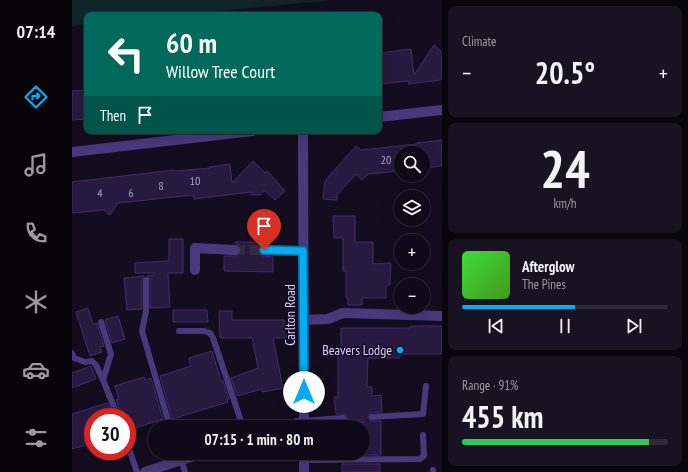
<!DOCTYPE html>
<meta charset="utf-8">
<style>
body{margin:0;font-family:"PT Sans Narrow",sans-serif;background:#171320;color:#f1f3f6;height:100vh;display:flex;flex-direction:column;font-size:15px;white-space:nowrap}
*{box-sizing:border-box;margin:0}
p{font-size:13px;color:#9b9aa1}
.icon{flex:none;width:22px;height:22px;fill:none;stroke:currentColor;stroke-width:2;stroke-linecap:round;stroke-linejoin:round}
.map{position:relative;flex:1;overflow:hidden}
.panel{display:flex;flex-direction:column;gap:6px;padding:6px;background:#08060d;width:246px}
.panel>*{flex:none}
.hud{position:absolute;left:12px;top:12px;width:298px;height:122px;border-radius:8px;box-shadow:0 4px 16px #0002,0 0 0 1px #2e2b36;background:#00695c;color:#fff;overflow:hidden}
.fabs{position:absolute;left:322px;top:146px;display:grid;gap:8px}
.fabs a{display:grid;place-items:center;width:36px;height:36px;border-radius:50%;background:#0e0a17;box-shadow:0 4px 16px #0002,0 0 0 1px #2e2b36;font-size:20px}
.speed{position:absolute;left:12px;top:408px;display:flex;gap:8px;font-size:20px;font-weight:700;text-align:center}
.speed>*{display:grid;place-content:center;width:52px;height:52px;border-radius:50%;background:#0e0a17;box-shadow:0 4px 16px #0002,0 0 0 1px #2e2b36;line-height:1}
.speed .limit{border:6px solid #d22;background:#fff;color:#111}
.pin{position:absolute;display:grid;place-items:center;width:34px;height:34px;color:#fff;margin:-41px -17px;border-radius:50% 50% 50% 0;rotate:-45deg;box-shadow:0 0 4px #0007}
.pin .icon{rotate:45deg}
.me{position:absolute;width:44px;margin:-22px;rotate:0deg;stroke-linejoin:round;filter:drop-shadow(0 0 3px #0008)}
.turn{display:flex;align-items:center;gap:14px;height:84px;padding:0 16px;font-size:18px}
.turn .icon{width:52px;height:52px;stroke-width:2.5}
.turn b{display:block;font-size:28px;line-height:34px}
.then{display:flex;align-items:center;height:38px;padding:0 16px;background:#0003;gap:8px;font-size:15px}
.big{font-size:30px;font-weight:700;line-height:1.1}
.panel .card{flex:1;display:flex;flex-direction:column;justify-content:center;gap:6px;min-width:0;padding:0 14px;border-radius:8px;background:#171320}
.panel .dial{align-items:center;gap:0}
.dial b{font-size:52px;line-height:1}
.song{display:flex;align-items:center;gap:12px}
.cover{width:48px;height:48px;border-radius:6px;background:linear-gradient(135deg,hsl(120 70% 55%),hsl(100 70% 35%))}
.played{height:4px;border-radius:2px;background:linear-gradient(90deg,#05acf1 55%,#2e2b36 55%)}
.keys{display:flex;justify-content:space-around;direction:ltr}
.heat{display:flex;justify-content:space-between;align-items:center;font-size:22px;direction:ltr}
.charge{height:6px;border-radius:3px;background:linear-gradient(90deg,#34c759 91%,#2e2b36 0)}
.trip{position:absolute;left:76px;top:420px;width:222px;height:40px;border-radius:20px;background:#0e0a17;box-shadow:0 4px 16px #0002,0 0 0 1px #2e2b36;font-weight:700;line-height:40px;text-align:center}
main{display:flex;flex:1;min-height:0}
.menu{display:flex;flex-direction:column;width:72px;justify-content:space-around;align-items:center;background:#060409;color:#9b9aa1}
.menu .icon{width:28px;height:28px}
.menu .active{color:#05acf1}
.menu b{font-size:18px;color:#f1f3f6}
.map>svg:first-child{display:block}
</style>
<main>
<nav class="menu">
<b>07:14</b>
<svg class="icon active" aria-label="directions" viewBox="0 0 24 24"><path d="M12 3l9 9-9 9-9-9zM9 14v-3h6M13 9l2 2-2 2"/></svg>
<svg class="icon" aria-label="music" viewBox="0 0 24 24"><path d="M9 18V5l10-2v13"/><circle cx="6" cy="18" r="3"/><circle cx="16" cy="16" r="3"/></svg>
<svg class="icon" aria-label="phone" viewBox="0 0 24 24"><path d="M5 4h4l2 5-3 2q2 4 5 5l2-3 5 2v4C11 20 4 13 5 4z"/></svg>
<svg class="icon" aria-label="climate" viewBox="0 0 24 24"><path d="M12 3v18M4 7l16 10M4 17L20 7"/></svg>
<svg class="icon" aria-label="car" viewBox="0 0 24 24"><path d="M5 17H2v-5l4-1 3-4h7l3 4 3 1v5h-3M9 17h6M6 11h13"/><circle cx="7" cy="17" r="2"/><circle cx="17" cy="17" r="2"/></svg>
<svg class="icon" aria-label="filters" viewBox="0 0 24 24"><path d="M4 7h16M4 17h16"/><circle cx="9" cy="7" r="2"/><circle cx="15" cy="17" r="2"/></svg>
</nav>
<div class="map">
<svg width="370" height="472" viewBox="0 0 370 472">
<rect width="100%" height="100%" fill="#130d1f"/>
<path fill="#102529" d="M0,0H260L108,15H15V24L0,26Z"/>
<path fill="#281940" stroke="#442c6b" d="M362,45L370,52L369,80L336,84L338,81L307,84V53L339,49L342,75Z
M15,90V119L0,120V91Z
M370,140V166L351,168V153H329V171L296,174L290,180L284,174L265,195V200L251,199L253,181L284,146L289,150L345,144V143Z
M181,161L193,173L195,171L213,191L203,200L192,190L188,195H180L178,192L122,199L121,195L46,203L38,215L32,210L0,213V182L102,170L103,171L138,168V167L158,164L160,183Z
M261,216H283V242H301V264L319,263L318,284L314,287V298H290V305H276V299L274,298V271H271V238H262Z
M97,239H111V273H96L98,307L78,308V280L75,276L82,275L83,273H63V263L97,261Z
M163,242H192V244L186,247V253L191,256L201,257V272L152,271V256H163L169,253V247L167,245L163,243Z
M72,276L70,280V309L55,310L52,278Z
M16,308L21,324L25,323L32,346L28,347L30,352L18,356L4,312Z
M101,310H135L136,322H101Z
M147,311H160V320H212L213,338H201L211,388L191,392L190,389L165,396L159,378L186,368L180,338H148Z
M46,316L53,339L40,343L33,320Z
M339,326H370V354H328V358H296L295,387H300V396L309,395L310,412L298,413L296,417L298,421H309V455H270V453H291V422L271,423L275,420L274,415L271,414H264L262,397H266V354H269V328H339Z
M140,351L149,381H151L157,399H155L156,402L100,419L88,376L119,366L117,358Z
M19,366L24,379L0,388V373Z
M72,377L73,380L79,378L91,419L57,430L55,417H50L44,400L47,399L43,386Z
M35,403L41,417H21V443L0,449V414Z
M270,464H308V472H270Z"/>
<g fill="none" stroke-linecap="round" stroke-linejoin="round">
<path stroke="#312a40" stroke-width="10" stroke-dasharray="10 5" stroke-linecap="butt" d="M163,250H192"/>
<path stroke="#48397d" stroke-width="6" d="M74,280V311L70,331L98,427
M29,322L39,354L31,380L46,417
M107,331H132L138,333L141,338L171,427
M0,353L2,358L13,362L20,361L24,365L31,380
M300,417L351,414L354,386
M232,421L271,418
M55,443L65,472
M107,453L113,472
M231,460L348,459L352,456L351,435
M361,470V472"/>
<path stroke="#48397d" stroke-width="10" d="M307,117L370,110
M231,131L232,427
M0,152L181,131
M192,250L231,251
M123,270V248L163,250
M231,320L256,319L271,313L370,316
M212,427L232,421
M232,453V472
M73,472L131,453"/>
</g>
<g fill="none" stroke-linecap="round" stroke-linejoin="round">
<defs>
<path id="route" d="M192,250L231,251L232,392"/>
</defs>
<use href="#route" stroke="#03709d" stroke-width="10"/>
<use href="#route" stroke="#05acf1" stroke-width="7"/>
</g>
<circle fill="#05acf1" stroke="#130d1f" stroke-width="1.5" cx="328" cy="350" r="4"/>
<g text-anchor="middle" stroke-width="3" stroke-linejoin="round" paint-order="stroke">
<g font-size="12" fill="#ae9fce">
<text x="314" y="164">20</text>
<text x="123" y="185">10</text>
<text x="89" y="190">8</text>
<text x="28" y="197">4</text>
<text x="59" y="197">6</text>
</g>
<g font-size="14" fill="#dbccfe" stroke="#130d1f">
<text transform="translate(218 315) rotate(-90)" y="5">Carlton Road</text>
</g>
<g font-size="14" fill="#dbccfe" stroke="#130d1f" text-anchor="end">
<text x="320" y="355">Beavers Lodge</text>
</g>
</g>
</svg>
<div class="fabs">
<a><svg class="icon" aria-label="search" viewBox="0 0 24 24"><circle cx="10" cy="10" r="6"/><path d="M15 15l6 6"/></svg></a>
<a><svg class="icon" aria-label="layers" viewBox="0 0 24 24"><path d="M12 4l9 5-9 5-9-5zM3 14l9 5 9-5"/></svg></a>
<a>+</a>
<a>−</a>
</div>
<div class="speed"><div class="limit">30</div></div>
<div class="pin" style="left:192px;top:250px;background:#d93025"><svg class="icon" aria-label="arrive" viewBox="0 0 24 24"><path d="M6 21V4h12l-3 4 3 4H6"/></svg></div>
<svg class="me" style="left:232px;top:392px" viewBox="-20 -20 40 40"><circle r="19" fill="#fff"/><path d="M0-13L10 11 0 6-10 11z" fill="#05acf1"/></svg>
<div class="trip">07:15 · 1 min · 80 m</div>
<div class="hud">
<div class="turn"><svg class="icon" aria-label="left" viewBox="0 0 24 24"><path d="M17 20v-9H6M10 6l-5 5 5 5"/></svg><div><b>60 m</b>Willow Tree Court</div></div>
<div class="then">Then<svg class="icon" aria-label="arrive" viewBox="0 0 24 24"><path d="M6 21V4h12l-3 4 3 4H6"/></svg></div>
</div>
</div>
<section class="panel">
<div class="card"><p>Climate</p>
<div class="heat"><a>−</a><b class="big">20.5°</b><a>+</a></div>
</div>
<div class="card dial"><b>24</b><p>km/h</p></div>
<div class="card">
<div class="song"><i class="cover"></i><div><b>Afterglow</b><p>The Pines</p></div></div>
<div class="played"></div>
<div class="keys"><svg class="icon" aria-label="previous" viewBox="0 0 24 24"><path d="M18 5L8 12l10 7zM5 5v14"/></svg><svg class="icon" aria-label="pause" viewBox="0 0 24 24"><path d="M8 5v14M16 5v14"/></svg><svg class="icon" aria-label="next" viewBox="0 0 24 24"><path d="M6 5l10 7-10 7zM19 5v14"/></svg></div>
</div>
<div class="card"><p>Range · 91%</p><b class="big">455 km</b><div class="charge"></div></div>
</section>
</main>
